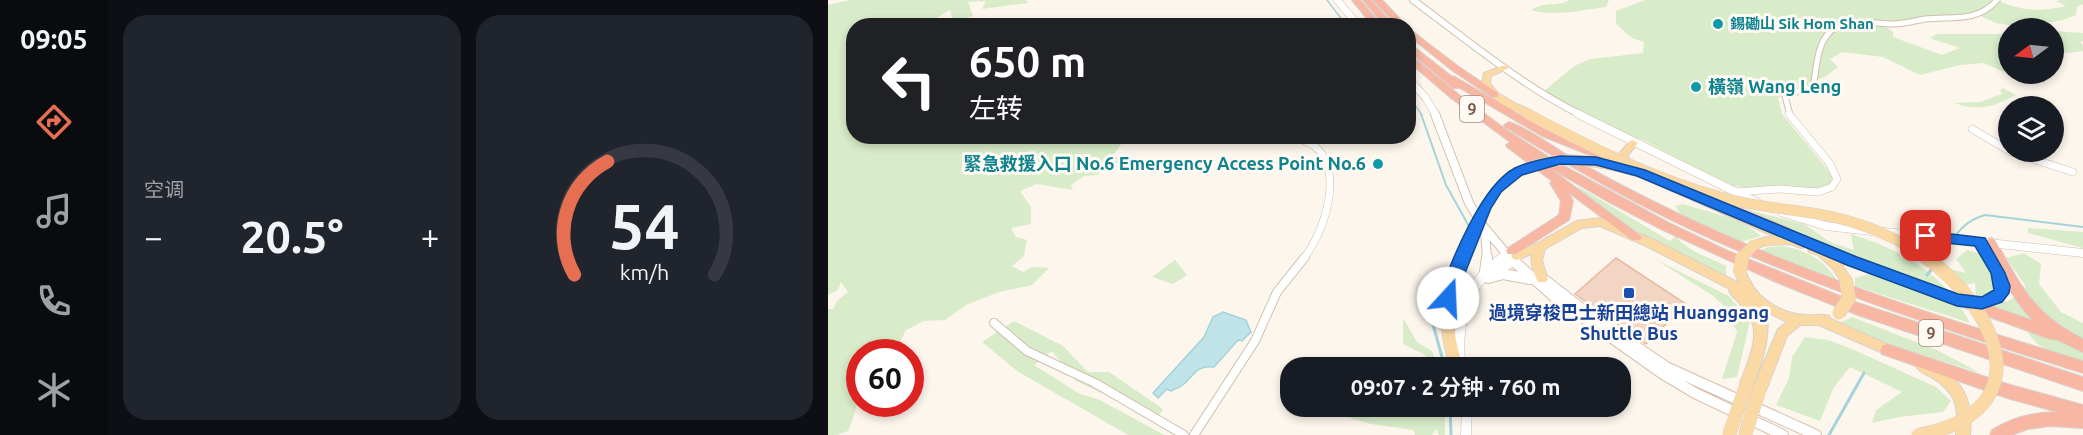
<!DOCTYPE html>
<html lang="zh">
<meta charset="utf-8">
<style>
body{margin:0;font-family:Ubuntu,"Noto Sans SC",sans-serif;background:#20242c;color:#f1f3f6;height:100vh;display:flex;flex-direction:column;font-size:22px;white-space:nowrap}
*{box-sizing:border-box;margin:0}
p{font-size:20px;color:#9ea1a6}
.icon{flex:none;width:33px;height:33px;fill:none;stroke:currentColor;stroke-width:2;stroke-linecap:round;stroke-linejoin:round}
.map{position:relative;flex:1;overflow:hidden}
.details{display:flex;flex-direction:column;gap:15px;padding:15px;background:#0d0f14;width:720px}
.details>*{flex:none}
.banner{position:absolute;left:18px;top:18px;width:570px;height:126px;border-radius:24px;box-shadow:0 3px 9px #0003;background:#202124;color:#fff;overflow:hidden}
.needle{width:39px;rotate:255deg}
.fabs{position:absolute;left:1170px;top:18px;display:grid;gap:12px}
.fabs a{display:grid;place-items:center;width:66px;height:66px;border-radius:50%;background:#171b24;box-shadow:0 3px 9px #0003;font-size:30px}
.speed{position:absolute;left:18px;top:339px;display:flex;gap:12px;font-size:30px;font-weight:700;text-align:center}
.speed>*{display:grid;place-content:center;width:78px;height:78px;border-radius:50%;background:#171b24;box-shadow:0 3px 9px #0003;line-height:1}
.speed .limit{border:9px solid #d22;background:#fff;color:#111}
.pin{position:absolute;display:grid;place-items:center;width:51px;height:51px;color:#fff;margin:-26px;border-radius:12px;box-shadow:0 3px 9px #0006}
.me{position:absolute;width:66px;margin:-33px;rotate:20deg;stroke-linejoin:round;filter:drop-shadow(0 0 4px #0008)}
.turn{display:flex;align-items:center;gap:21px;height:126px;padding:0 24px;font-size:27px}
.turn .icon{width:78px;height:78px;stroke-width:2.5}
.turn b{display:block;font-size:42px;line-height:51px}
.big{font-size:45px;font-weight:600;line-height:1.1}
.details .widget{flex:1;display:flex;flex-direction:column;justify-content:center;gap:9px;min-width:0;padding:0 21px;border-radius:24px;background:#20242c}
.details .dial{align-items:center;gap:0}
.dial svg{height:156px;overflow:visible;fill:none;stroke:#363941;stroke-width:7;stroke-linecap:round;text-anchor:middle}
.dial text{fill:#f1f3f6;stroke:none}
.heat{display:flex;justify-content:space-between;align-items:center;font-size:33px;direction:ltr}
.details .tiles{flex:1;display:grid;gap:15px;grid-template-columns:repeat(2,1fr)}
.trip{position:absolute;left:452px;top:357px;width:351px;height:60px;border-radius:24px;background:#171b24;box-shadow:0 3px 9px #0003;font-weight:600;line-height:60px;text-align:center}
main{display:flex;flex:1;min-height:0}
.tabs{display:flex;flex-direction:column;width:108px;justify-content:space-around;align-items:center;background:#090b0e;color:#9ea1a6}
.tabs .icon{width:42px;height:42px}
.tabs .selected{color:#e76f51}
.tabs b{font-size:27px;color:#f1f3f6}
.map>svg:first-child{display:block}
</style>
<main>
<nav class="tabs">
<b>09:05</b>
<svg class="icon selected" aria-label="directions" viewBox="0 0 24 24"><path d="M12 3l9 9-9 9-9-9zM9 14v-3h6M13 9l2 2-2 2"/></svg>
<svg class="icon" aria-label="music" viewBox="0 0 24 24"><path d="M9 18V5l10-2v13"/><circle cx="6" cy="18" r="3"/><circle cx="16" cy="16" r="3"/></svg>
<svg class="icon" aria-label="phone" viewBox="0 0 24 24"><path d="M5 4h4l2 5-3 2q2 4 5 5l2-3 5 2v4C11 20 4 13 5 4z"/></svg>
<svg class="icon" aria-label="climate" viewBox="0 0 24 24"><path d="M12 3v18M4 7l16 10M4 17L20 7"/></svg>
</nav>
<section class="details">
<div class="tiles">
<div class="widget"><p>空调</p>
<div class="heat"><a>−</a><b class="big">20.5°</b><a>+</a></div>
</div>
<div class="widget dial"><svg viewBox="0 0 100 80">
<path d="M14 69A42 42 0 1 1 86 69"/>
<path d="M14 69A42 42 0 0 1 31 11" stroke="#e76f51"/>
<text x="50" y="56" font-size="32" font-weight="700">54</text>
<text x="50" y="72" font-size="11">km/h</text>
</svg></div>
</div>
</section>
<div class="map">
<svg width="1255" height="435" viewBox="0 0 1255 435">
<rect width="100%" height="100%" fill="#fdf6ec"/>
<path fill="#d8ecc9" d="M22,0H198L200,3L154,9L158,1L140,2L145,16L125,21L122,10L103,21L106,25L26,26V136H258C273,142 299,133 307,140L294,143L284,157L297,156L295,164H283L269,175L256,176L243,185L245,190L209,184L192,191L203,207V224L183,228L188,237L199,240L196,256L184,266L195,272L204,267L221,268L204,285L171,292L138,305L117,320L96,321L78,330L69,348L70,352H32C32,379 32,407 20,431L9,435H0V309H5L9,301L20,292L13,282L10,290L0,295V5Z
M742,0H781L778,7C755,10 726,17 703,10C722,0 727,8 742,0Z
M817,0H1169C1192,11 1213,12 1238,6L1228,1L1232,0H1255V4L1249,7L1248,15L1235,20L1211,24L1217,28H1200L1168,23L1148,14L1055,22V25L1065,32V37L1114,55L1132,48C1122,44 1113,43 1102,38L1109,34H1179L1180,74H1199L1192,79L1156,63L1132,65L1092,75L1055,57L1014,52L1002,59L1010,67L998,76L950,98L954,114L1004,175L1006,186L974,192L932,191L896,184L817,141L788,131L715,92L746,66L763,59L815,53L816,42L804,38L788,24V11Z
M1226,31L1255,33V41L1252,42L1255,45V51L1239,53L1226,50Z
M1175,88L1188,95C1169,106 1148,112 1127,103L1152,102L1174,94L1172,90Z
M751,187L842,241L848,236C858,251 881,257 898,266V276L819,237L741,194Z
M855,204C881,212 912,218 933,236L913,242L853,214L847,206Z
M901,205L976,224L1002,242L1026,250L1023,234C1074,250 1118,275 1142,323L1027,286V278L1041,274L1045,263L1008,248L989,247L960,236Z
M1200,228L1255,232V248L1200,233Z
M953,246C978,249 997,260 1010,282L931,251L940,247Z
M1139,250L1154,254L1178,302L1197,292V285L1178,258L1196,253L1213,264L1211,284L1233,312L1255,323V363C1224,354 1205,350 1193,318L1175,323L1160,318L1171,311L1148,298L1147,283L1137,285L1122,269L1138,273L1128,259Z
M347,260L359,275L345,284L324,277Z
M828,260L901,296L922,321L909,377L894,379L909,332L895,305L884,295Z
M1024,317L1111,351L1152,373L1060,344L1011,323Z
M575,318L589,342L604,351L610,367H600L597,355L575,344Z
M186,321L235,346L260,372H281L335,409L329,419L248,381L224,351L206,365L252,394L272,400L336,435H300L189,371L154,342Z
M977,337L1000,340L1026,350L1108,387L1123,401L1115,412L1071,417L1044,423L1048,410L1074,392L1022,367L1006,387L992,421L948,405L961,378L964,357Z
M520,407H568L608,414L607,407H617V435H611L608,429L604,435H587L585,430L543,424L519,417Z"/>
<path fill="#bfe3e8" stroke="#a5d3da" stroke-width="1.5" d="M395,312L418,320L423,332L414,341L410,340L386,367C369,365 367,374 357,383C353,387 347,389 343,391L339,389L330,398L325,393L376,337L385,317Z"/>
<g fill="none" stroke-linecap="round" stroke-linejoin="round">
<path stroke="#a5d3da" stroke-width="1.5" d="M499,0L519,26
M580,95L594,115"/>
<path stroke="#a5d3da" stroke-width="2" d="M593,114L618,185L643,230
M640,258L646,244
M1112,258C1126,239 1132,222 1157,215L1255,227"/>
<path stroke="#a5d3da" stroke-width="3" d="M1110,261L1113,257
M1099,275L1105,268
M617,368L598,299L604,288L624,271
M622,406L623,435
M1001,435L1036,373"/>
</g>
<path fill="#f3d5c3" stroke="#e6bba3" stroke-width="1.5" d="M788,258L858,304L818,344L747,294Z"/>
<g fill="none" stroke-linecap="round" stroke-linejoin="round">
<defs>
<path id="minor-far2" d="M962,115L957,96L985,86C989,69 988,48 1000,34C1015,15 1044,24 1065,24C1076,24 1086,21 1097,19C1124,16 1149,23 1169,0"/>
<path id="minor-far1" d="M1144,129L1180,150
M463,136C470,139 479,141 485,145C518,169 496,233 476,258
M1183,152L1245,172
M908,192L951,189L990,192L1004,187L1009,179L1002,164L961,114"/>
<path id="minor" d="M166,323L199,351L267,383L356,435
M366,435L427,341L449,292L477,257"/>
<path id="tertiary-far2" d="M585,0C639,40 693,85 753,115"/>
<path id="tertiary-far1" d="M750,114L930,203
M953,212L998,226L1043,231
M1056,232L1255,253
M674,258L684,251"/>
<path id="tertiary" d="M663,277L688,257
M632,361C628,319 640,282 676,257
M638,435L639,406"/>
<path id="secondary-far2" d="M509,0L531,26
M580,78L597,97L608,115"/>
<path id="secondary-far1" d="M607,114L641,203L655,226L682,258
M657,231L659,258"/>
<path id="secondary" d="M681,257L729,299L835,374L867,393L955,435
M657,272L659,257
M710,275L763,316L838,367L988,435
M660,278L675,274L702,279"/>
<path id="primary" d="M674,66H680L681,68L663,76L662,84L670,93L692,106V110C677,111 662,95 654,84L656,73Z
M805,140L810,143L800,155L801,159L808,168L977,241L978,244L977,247L973,248L962,244L938,245L926,249L922,248L921,245L922,242L938,237H947L802,172L793,162L790,155L802,141Z
M773,218L824,239L911,283L906,271L908,268H916C918,272 919,277 922,281C932,301 956,314 977,315C986,316 994,313 1001,316L1003,319L1070,349L1072,353L1070,357L1066,358L991,325H972L959,336L939,388L937,392L932,394L927,392L925,388L950,329L959,322L939,312C942,337 934,365 924,387L919,389L914,387L912,383C920,361 935,333 919,312C914,305 908,300 903,294L901,291L902,289L816,245L772,226L754,228L717,249L714,261L720,279L718,282H710C706,274 702,264 704,254L689,260L685,259L683,256L685,253L708,244L748,221Z
M1152,238L1156,239L1176,273L1181,286L1173,301L1154,308L1129,304L1013,263L1024,280L1022,283H1014L1005,269L990,255L981,252L980,249L981,246L985,245L1129,294L1154,298L1165,295L1169,286L1164,273L1147,242L1148,239Z
M626,275L630,276L632,279C620,309 626,337 635,368H622C614,337 607,306 622,276Z
M1094,361C1132,374 1146,396 1142,435H1128C1131,406 1129,393 1103,377C1097,374 1091,372 1088,366L1089,362Z"/>
<path id="motorway" d="M524,0H532L554,26H545Z
M535,0H543L566,26H557Z
M545,0H554L579,26H570Z
M580,28L631,67L670,93V97H664L625,71L580,35Z
M580,42L623,76L627,77L722,132L777,154L778,156L773,160L769,158L714,136L632,88H625L580,50Z
M580,53L630,94L680,131L732,164L843,224L900,251L1027,302L1255,377V391L1030,315L948,282L835,230L779,201L720,167L814,237L812,240H804L740,192L745,201L741,220L688,254H680L678,251L680,248L731,215L733,201L722,183L724,181L679,147L678,145L682,142L623,98L580,61Z
M681,122C701,128 732,152 752,163C797,188 843,211 890,232C1008,285 1132,324 1255,361V373C1129,334 1004,293 884,239C812,207 745,168 677,127L676,125Z
M1163,238L1167,240C1193,286 1205,314 1255,339V352L1230,340L1222,339L1124,303L1122,299L1124,295L1129,294L1206,321C1184,300 1171,270 1157,243L1159,240Z
M1059,344L1179,384L1255,405V428L1222,426L1200,429L1184,435H1162L1164,430C1185,417 1206,412 1230,412L1179,398L1054,354L1052,350L1054,346Z"/>
</defs>
<use href="#minor-far2" stroke="#d1beb0" stroke-width="7"/>
<use href="#minor-far1" stroke="#d1beb0" stroke-width="8"/>
<use href="#minor" stroke="#d1beb0" stroke-width="10"/>
<use href="#tertiary-far2" stroke="#d1beb0" stroke-width="8"/>
<use href="#tertiary-far1" stroke="#d1beb0" stroke-width="9"/>
<use href="#tertiary" stroke="#d1beb0" stroke-width="11"/>
<use href="#secondary-far2" stroke="#d6c0b0" stroke-width="8"/>
<use href="#secondary-far1" stroke="#d6c0b0" stroke-width="10"/>
<use href="#secondary" stroke="#d6c0b0" stroke-width="12"/>
<use href="#primary" stroke="#dad1cd" stroke-width="2"/>
<use href="#motorway" stroke="#dad1cd" stroke-width="2"/>
<use href="#minor-far2" stroke="#fff" stroke-width="5"/>
<use href="#minor-far1" stroke="#fff" stroke-width="7"/>
<use href="#minor" stroke="#fff" stroke-width="8"/>
<use href="#tertiary-far2" stroke="#fff" stroke-width="6"/>
<use href="#tertiary-far1" stroke="#fff" stroke-width="8"/>
<use href="#tertiary" stroke="#fff" stroke-width="10"/>
<use href="#secondary-far2" stroke="#fff" stroke-width="7"/>
<use href="#secondary-far1" stroke="#fff" stroke-width="8"/>
<use href="#secondary" stroke="#fff" stroke-width="10"/>
<use href="#primary" fill="#fbd9a5" fill-rule="evenodd"/>
<use href="#motorway" fill="#f7b7a3" fill-rule="evenodd"/>
<defs>
<path id="primary-bridge-far2" d="M689,108L703,115"/>
<path id="primary-bridge-far1" d="M700,114C762,147 828,180 896,198C929,207 962,209 995,215C1033,222 1068,237 1099,258
M884,201L961,233
M635,258C644,236 652,211 667,192C704,146 768,159 817,174
M913,258L926,245"/>
<path id="primary-bridge" d="M912,271L914,257
M626,279L635,257
M1011,313L1021,298L1018,280
M901,435L919,383
M917,435L932,388
M1090,435C1109,431 1130,426 1145,413C1203,367 1141,286 1097,257"/>
</defs>
<use href="#primary-bridge-far2" stroke="#dad1cd" stroke-width="10" stroke-linecap="butt"/>
<use href="#primary-bridge-far1" stroke="#dad1cd" stroke-width="11" stroke-linecap="butt"/>
<use href="#primary-bridge" stroke="#dad1cd" stroke-width="14" stroke-linecap="butt"/>
<use href="#primary-bridge-far2" stroke="#fbd9a5" stroke-width="8"/>
<use href="#primary-bridge-far1" stroke="#fbd9a5" stroke-width="10"/>
<use href="#primary-bridge" stroke="#fbd9a5" stroke-width="13"/>
</g>
<path fill="#1a73e8" stroke="#114b97" stroke-width="1.5" d="M732,156L768,157L817,170L1029,257L1130,294L1154,297L1166,290L1163,273L1147,246L1098,241L1091,236L1098,231L1157,238L1177,273L1182,286L1181,293L1174,302L1154,309L1129,306L1019,265L809,176L768,165L732,164L694,175L673,192L663,208L625,303H614L612,298C621,263 654,185 687,168C701,161 717,159 732,156Z"/>
<g fill="#0f9aa8" stroke="#fffaf3" stroke-width="2">
<circle cx="890" cy="24" r="6"/>
<circle cx="868" cy="87" r="6"/>
<circle cx="550" cy="164" r="6"/>
</g>
<rect fill="#1a4fb4" stroke="#fffaf3" stroke-width="2" x="795" y="287" width="12" height="12" rx="3"/>
<g text-anchor="middle" stroke-width="6" stroke-linejoin="round" paint-order="stroke">
<g font-size="15" font-weight="bold" fill="#0d838f" stroke="#fffaf3" text-anchor="start">
<text x="902" y="29">錫磡山 Sik Hom Shan</text>
</g>
<g fill="#fffaf3" stroke="#a28b7f" stroke-width="1.5">
<rect x="632" y="96" width="24" height="26" rx="4.5"/>
<rect x="1091" y="320" width="24" height="26" rx="4.5"/>
</g>
<g font-size="16" font-weight="bold" fill="#7a5c4d">
<text x="644" y="115">9</text>
<text x="1103" y="339">9</text>
</g>
<g font-size="18" font-weight="bold" fill="#0d838f" stroke="#fffaf3" text-anchor="start">
<text x="880" y="93">橫嶺 Wang Leng</text>
<text x="538" y="170" text-anchor="end">緊急救援入口 No.6 Emergency Access Point No.6</text>
</g>
<g font-size="18" font-weight="bold" fill="#164399" stroke="#fffaf3">
<text x="801" y="319">過境穿梭巴士新田總站 Huanggang<tspan x="801" dy="21">Shuttle Bus</tspan></text>
</g>
</g>
</svg>
<div class="fabs">
<a><svg class="needle" viewBox="-14 -14 28 28"><path d="M0-13l5 13h-10z" fill="#e53935"/><path d="M0 13l5-13h-10z" fill="#9ea1a6"/></svg></a>
<a><svg class="icon" aria-label="layers" viewBox="0 0 24 24"><path d="M12 4l9 5-9 5-9-5zM3 14l9 5 9-5"/></svg></a>
</div>
<div class="speed"><div class="limit">60</div></div>
<div class="pin" style="left:1098px;top:236px;background:#d93025"><svg class="icon" aria-label="arrive" viewBox="0 0 24 24"><path d="M6 21V4h12l-3 4 3 4H6"/></svg></div>
<svg class="me" style="left:620px;top:298px" viewBox="-20 -20 40 40"><circle r="19" fill="#fff"/><path d="M0-13L10 11 0 6-10 11z" fill="#1a73e8"/></svg>
<div class="trip">09:07 · 2 分钟 · 760 m</div>
<div class="banner">
<div class="turn"><svg class="icon" aria-label="left" viewBox="0 0 24 24"><path d="M17 20v-9H6M10 6l-5 5 5 5"/></svg><div><b>650 m</b>左转</div></div>
</div>
</div>
</main>
